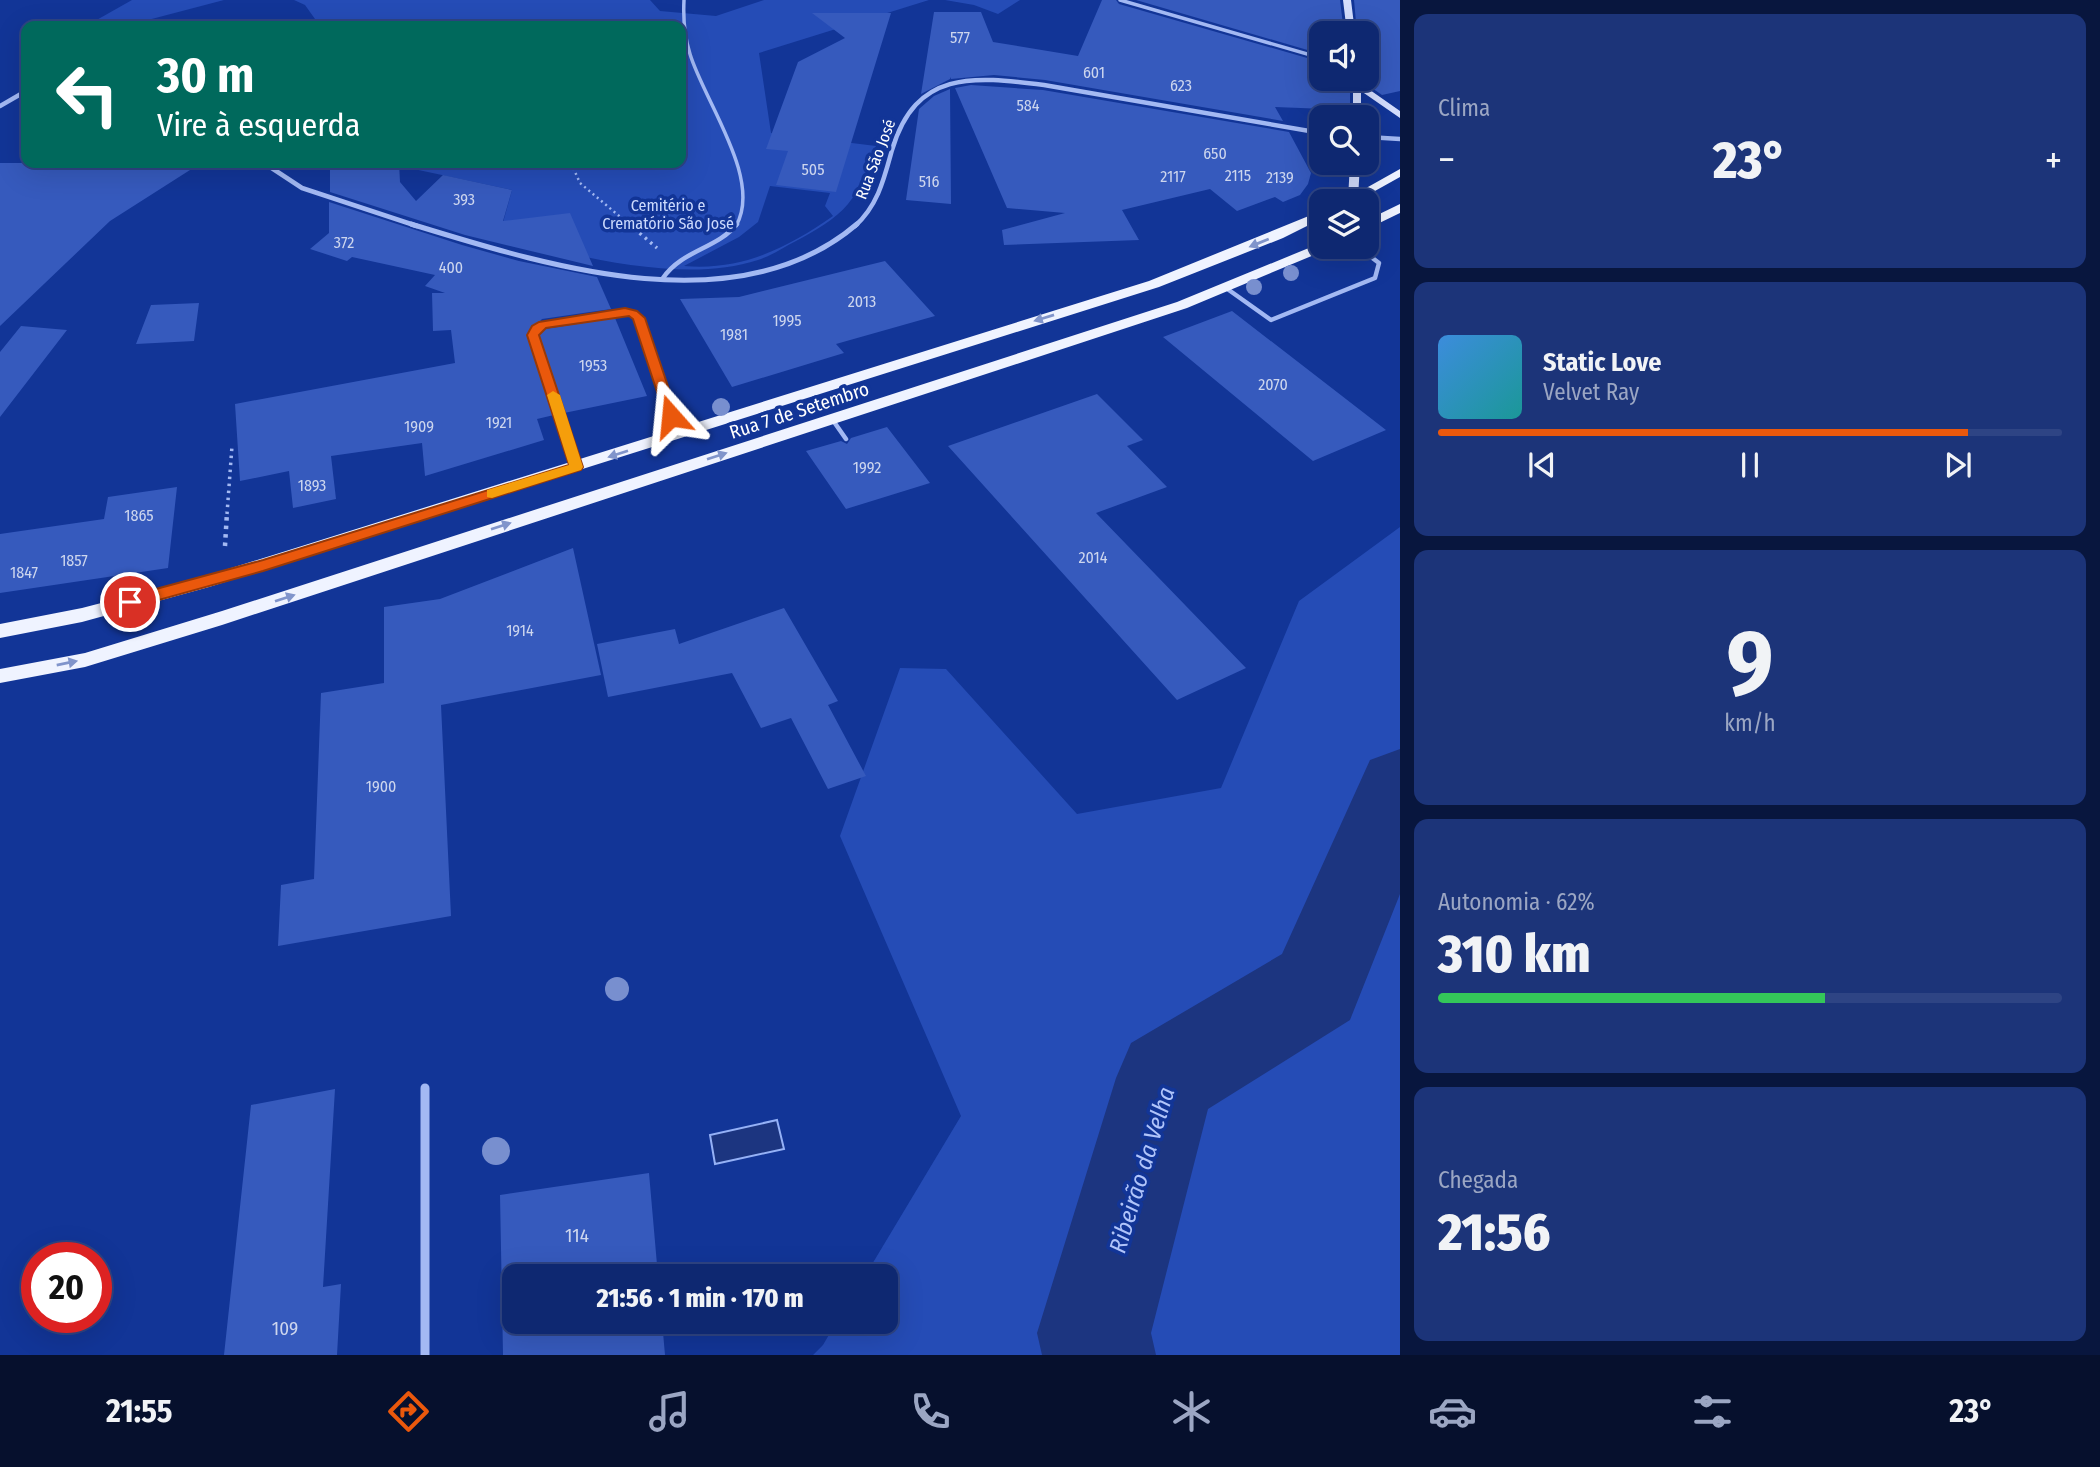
<!DOCTYPE html>
<html lang="pt">
<meta charset="utf-8">
<style>
body{margin:0;font-family:"Fira Sans Condensed",sans-serif;background:#1c3479;color:#f1f3f6;height:100vh;display:flex;flex-direction:column;font-size:26px;white-space:nowrap}
*{box-sizing:border-box;margin:0}
p{font-size:23px;color:#9ba6c3}
.icon{flex:none;width:38px;height:38px;fill:none;stroke:currentColor;stroke-width:2;stroke-linecap:round;stroke-linejoin:round}
.map{position:relative;flex:1;overflow:hidden}
.details{display:flex;flex-direction:column;gap:14px;padding:14px;background:#08163e;width:700px}
.details>*{flex:none}
.hud{position:absolute;left:21px;top:21px;width:665px;height:147px;border-radius:14px;box-shadow:0 7px 28px #0002,0 0 0 2px #2e4484;background:#00695c;color:#fff;overflow:hidden}
.fabs{position:absolute;left:1309px;top:21px;display:grid;gap:14px}
.fabs a{display:grid;place-items:center;width:70px;height:70px;border-radius:14px;background:#0e2871;box-shadow:0 7px 28px #0002,0 0 0 2px #2e4484;font-size:35px}
.speed{position:absolute;left:21px;top:1242px;display:flex;gap:14px;font-size:35px;font-weight:700;text-align:center}
.speed>*{display:grid;place-content:center;width:91px;height:91px;border-radius:50%;background:#0e2871;box-shadow:0 7px 28px #0002,0 0 0 2px #2e4484;line-height:1}
.speed .limit{border:10px solid #d22;background:#fff;color:#111}
.pin{position:absolute;display:grid;place-items:center;width:60px;height:60px;color:#fff;margin:-30px;border:4px solid #fff;border-radius:50%;box-shadow:0 2px 7px #0007}
.me{position:absolute;width:77px;margin:-38px;rotate:342deg;stroke-linejoin:round;filter:drop-shadow(0 0 5px #0008)}
.turn{display:flex;align-items:center;gap:24px;height:147px;padding:0 21px;font-size:32px}
.turn .icon{width:91px;height:91px;stroke-width:2.5}
.turn b{display:block;font-size:49px;line-height:60px}
.big{font-size:52px;font-weight:800;line-height:1.1}
.details .tile{flex:1;display:flex;flex-direction:column;justify-content:center;gap:10px;min-width:0;padding:0 24px;border-radius:14px;background:#1c3479}
.details .dial{align-items:center;gap:0}
.dial b{font-size:91px;line-height:1}
.song{display:flex;align-items:center;gap:21px}
.cover{width:84px;height:84px;border-radius:10px;background:linear-gradient(135deg,hsl(210 70% 55%),hsl(180 70% 35%))}
.played{height:7px;border-radius:4px;background:linear-gradient(90deg,#ea580c 85%,#2e4484 85%)}
.keys{display:flex;justify-content:space-around;direction:ltr}
.heat{display:flex;justify-content:space-between;align-items:center;font-size:38px;direction:ltr}
.charge{height:10px;border-radius:5px;background:linear-gradient(90deg,#34c759 62%,#2e4484 0)}
.trip{position:absolute;left:502px;top:1264px;width:396px;height:70px;border-radius:14px;background:#0e2871;box-shadow:0 7px 28px #0002,0 0 0 2px #2e4484;font-weight:800;line-height:70px;text-align:center}
.tab-bar{display:flex;height:112px;justify-content:space-around;align-items:center;background:#06102d;color:#9ba6c3}
.tab-bar .icon{width:49px;height:49px}
.tab-bar .selected{color:#ea580c}
.tab-bar b{font-size:32px;color:#f1f3f6}
main{display:flex;flex:1;min-height:0}
.map>svg:first-child{display:block}
</style>
<main>
<div class="map">
<svg width="1400" height="1355" viewBox="0 0 1400 1355">
<rect width="100%" height="100%" fill="#123597"/>
<path fill="#254cb6" fill-rule="evenodd" d="M132,0H224L125,26H86Z
M294,0H650L660,11L716,16L764,0H929L759,53L771,133L876,146C868,166 862,187 848,204C836,219 813,232 796,241C784,247 771,256 758,260C683,285 574,255 499,237L512,190L409,168L408,163H681V26H320L305,5ZM770,186L830,193L825,206L833,216C787,248 742,271 684,266L739,237L758,222Z
M945,0H1020L998,14L974,5Z
M1400,527V1355H813L823,1345L837,1321H886V1276H865L961,1116L840,836L900,668L946,669L1077,814L1221,788L1299,601Z"/>
<path fill="#1c3580" stroke="#95b1f6" stroke-width="2" d="M777,1120L784,1149L715,1164L710,1135Z"/>
<g fill="none" stroke-linecap="round" stroke-linejoin="round">
<path fill="#1c3580" fill-rule="evenodd" d="M1400,749V894L1350,1020L1208,1109L1151,1333L1156,1355H1042L1037,1333L1116,1078L1131,1043L1282,954L1370,760Z"/>
</g>
<path fill="#365abd" d="M1102,0H1116L1119,4L1321,62V79H1350V103L1326,109L1275,107L1283,121L1045,80L994,75L951,79L950,77V79L921,94L934,12H981L993,42L1078,56Z
M1136,0H1340L1344,33H1321V54Z
M1354,0H1400V91L1382,95L1362,81V79H1367V33H1357Z
M812,13H891L836,192L776,185L788,151L766,149L798,62L845,38Z
M971,85L1043,90L1289,132L1311,173L1308,184L1300,195L1283,202L1275,197L1237,211L1210,189L1122,210L1139,240L1004,245L1002,230L1065,213L1007,208L955,88Z
M950,89L951,204L906,200L919,109L934,96Z
M0,163H201L110,221L0,326Z
M330,163H399L400,182L416,201L443,175L512,190L503,221L570,213L593,266L465,235L330,192Z
M329,202L462,245L519,261L597,277L611,309L542,319L529,333L554,415L537,419L544,440L425,476L422,443L331,456L336,499L293,508L289,471L240,481L235,404L455,363L451,330L433,331L432,293H445L425,286L435,275L352,257L347,261L310,249L329,233Z
M885,261L935,316L836,344L844,353L732,387L680,299L739,297Z
M199,303L194,341L136,344L151,305Z
M1232,311L1386,430L1313,461L1163,337Z
M615,318L647,396L564,413L538,336L545,329Z
M21,326L67,330L0,417V352Z
M1097,394L1143,440L1127,446L1167,487L1096,513L1246,668L1177,700L948,446Z
M887,427L930,483L846,509L806,451L841,441L847,444L851,438Z
M177,487L168,568L0,593V534L104,519L108,497Z
M573,548L601,675L441,705L451,916L278,946L281,885L314,879L321,693L384,683V607L440,599Z
M784,608L838,701L828,705L866,776L828,789L791,718L761,728L732,673L608,697L597,644L675,629L679,644Z
M335,1089L323,1287L341,1284L337,1355H224L251,1105Z
M649,1173L658,1276H514V1321H662L665,1355H503L500,1195Z"/>
<g fill="none" stroke-linecap="round" stroke-linejoin="round">
<path stroke="#a3b9f3" stroke-width="2.5" stroke-dasharray="2 3.5" stroke-linecap="butt" d="M571,163L580,183L631,226"/>
<path stroke="#a3b9f3" stroke-width="3.5" stroke-dasharray="2.5 4.5" stroke-linecap="butt" d="M629,224L657,248
M227,514L232,446"/>
<path stroke="#a3b9f3" stroke-width="4.5" stroke-dasharray="3.5 5" stroke-linecap="butt" d="M225,546L227,512"/>
<path stroke="#a3b9f3" stroke-width="3.5" d="M684,0C683,19 684,35 690,54C704,101 763,179 736,226
M1120,0L1321,58"/>
<path stroke="#a3b9f3" stroke-width="4.5" d="M663,278C682,250 717,249 737,224
M1226,288L1271,320L1375,278L1379,263L1358,247
M832,419L846,439
M576,466L533,335L543,324L625,312L639,318L679,434"/>
<path stroke="#a3b9f3" stroke-width="4.5" d="M0,106L26,91
M1367,137L1400,139
M264,163L302,188L417,226
M855,226C878,205 884,179 892,150C916,70 972,76 1044,85L1321,133"/>
<path stroke="#a3b9f3" stroke-width="5" d="M411,224C545,265 737,327 857,224"/>
<path stroke="#a3b9f3" stroke-width="9" d="M425,1088V1355"/>
<path fill="#d3ddfd" fill-rule="evenodd" d="M1343,0H1351L1355,33H1347Z
M1353,79H1359L1360,83L1400,111V118L1361,91V117H1353Z
M1350,163H1360L1358,199L1355,201L1348,199Z"/>
<path fill="#eff3ff" fill-rule="evenodd" d="M1400,169V177L1357,201H1343Z
M1400,204V213L1367,229V220Z
M1321,211V219L1283,238L1159,287L209,587L82,622L0,638V624L82,608L209,575L1149,281Z
M1321,243V247H1328L1326,250L1187,308L222,625L85,667L0,683V669L85,653L222,611L1177,302Z"/>
</g>
<g fill="#788fcf">
<circle cx="1291" cy="273" r="8"/>
<circle cx="1254" cy="287" r="8"/>
<circle cx="721" cy="407" r="9"/>
<circle cx="617" cy="989" r="12"/>
<circle cx="496" cy="1151" r="14"/>
</g>
<defs><path id="oneway-solid" d="M-6-.8H1V-3.2L6.5 0L1 3.2V.8H-6Z" transform="scale(1.75)"/></defs>
<g fill="#8094cb">
<use href="#oneway-solid" transform="translate(1259 243) rotate(158)"/>
<use href="#oneway-solid" transform="translate(1044 318) rotate(163)"/>
<use href="#oneway-solid" transform="translate(618 454) rotate(162)"/>
<use href="#oneway-solid" transform="translate(717 456) rotate(-18)"/>
<use href="#oneway-solid" transform="translate(501 526) rotate(-18)"/>
<use href="#oneway-solid" transform="translate(285 598) rotate(-18)"/>
<use href="#oneway-solid" transform="translate(67 663) rotate(-11)"/>
</g>
<path fill="#ea580c" stroke="#983908" stroke-width="2" d="M625,308L637,311L645,318L678,416L676,420L671,421L665,416L633,319L629,316L546,328L539,335L583,467L581,470L263,571L130,608L125,607L123,602L125,598L130,596L263,560L569,465L527,335L532,326L539,322Z"/>
<path fill="#f59e0b" d="M553,391L560,395L583,467L581,470L492,498L487,497V490L569,465L547,395Z"/>
<g text-anchor="middle" stroke-width="7" stroke-linejoin="round" paint-order="stroke">
<g font-size="16" fill="#cdd6ee">
<text x="960" y="43">577</text>
<text x="1094" y="78">601</text>
<text x="1181" y="91">623</text>
<text x="1028" y="111">584</text>
<text x="1215" y="159">650</text>
<text x="813" y="175">505</text>
<text x="1238" y="181">2115</text>
<text x="1173" y="182">2117</text>
<text x="1280" y="183">2139</text>
<text x="929" y="187">516</text>
<text x="464" y="205">393</text>
<text x="344" y="248">372</text>
<text x="451" y="273">400</text>
<text x="862" y="307">2013</text>
<text x="787" y="326">1995</text>
<text x="734" y="340">1981</text>
<text x="593" y="371">1953</text>
<text x="1273" y="390">2070</text>
<text x="499" y="428">1921</text>
<text x="419" y="432">1909</text>
<text x="867" y="473">1992</text>
<text x="312" y="491">1893</text>
<text x="139" y="521">1865</text>
<text x="1093" y="563">2014</text>
<text x="74" y="566">1857</text>
<text x="24" y="578">1847</text>
<text x="520" y="636">1914</text>
<text x="381" y="792">1900</text>
</g>
<g font-size="16" fill="#fff" stroke="#123597">
<text transform="translate(875 159) rotate(-69)" y="6">Rua São José</text>
</g>
<g font-size="16" fill="#cbd9fd" stroke="#123597">
<text x="668" y="211">Cemitério e<tspan x="668" dy="18">Crematório São José</tspan></text>
</g>
<g font-size="19" fill="#fff" stroke="#123597">
<text transform="translate(799 410) rotate(-18)" y="7">Rua 7 de Setembro</text>
</g>
<g font-size="19" fill="#cdd6ee">
<text x="577" y="1242">114</text>
<text x="285" y="1335">109</text>
</g>
<g font-size="24" font-style="italic" fill="#b0c4fa" stroke="#123597">
<text transform="translate(1142 1170) rotate(-73)" y="8">Ribeirão da Velha</text>
</g>
</g>
</svg>
<div class="fabs">
<a><svg class="icon" aria-label="sound" viewBox="0 0 24 24"><path d="M4 9h4l5-4v14l-5-4H4zM17 9q2 3 0 6"/></svg></a>
<a><svg class="icon" aria-label="search" viewBox="0 0 24 24"><circle cx="10" cy="10" r="6"/><path d="M15 15l6 6"/></svg></a>
<a><svg class="icon" aria-label="layers" viewBox="0 0 24 24"><path d="M12 4l9 5-9 5-9-5zM3 14l9 5 9-5"/></svg></a>
</div>
<div class="speed"><div class="limit">20</div></div>
<div class="pin" style="left:130px;top:602px;background:#d93025"><svg class="icon" aria-label="arrive" viewBox="0 0 24 24"><path d="M6 21V4h12l-3 4 3 4H6"/></svg></div>
<svg class="me" style="left:671px;top:416px" viewBox="-20 -20 40 40"><path d="M0-17L14 15 0 8-14 15z" fill="#ea580c" stroke="#fff" stroke-width="4"/></svg>
<div class="trip">21:56 · 1 min · 170 m</div>
<div class="hud">
<div class="turn"><svg class="icon" aria-label="left" viewBox="0 0 24 24"><path d="M17 20v-9H6M10 6l-5 5 5 5"/></svg><div><b>30 m</b>Vire à esquerda</div></div>
</div>
</div>
<section class="details">
<div class="tile"><p>Clima</p>
<div class="heat"><a>−</a><b class="big">23°</b><a>+</a></div>
</div>
<div class="tile">
<div class="song"><i class="cover"></i><div><b>Static Love</b><p>Velvet Ray</p></div></div>
<div class="played"></div>
<div class="keys"><svg class="icon" aria-label="previous" viewBox="0 0 24 24"><path d="M18 5L8 12l10 7zM5 5v14"/></svg><svg class="icon" aria-label="pause" viewBox="0 0 24 24"><path d="M8 5v14M16 5v14"/></svg><svg class="icon" aria-label="next" viewBox="0 0 24 24"><path d="M6 5l10 7-10 7zM19 5v14"/></svg></div>
</div>
<div class="tile dial"><b>9</b><p>km/h</p></div>
<div class="tile"><p>Autonomia · 62%</p><b class="big">310 km</b><div class="charge"></div></div>
<div class="tile"><p>Chegada</p><b class="big">21:56</b></div>
</section>
</main>
<nav class="tab-bar">
<b>21:55</b>
<svg class="icon selected" aria-label="directions" viewBox="0 0 24 24"><path d="M12 3l9 9-9 9-9-9zM9 14v-3h6M13 9l2 2-2 2"/></svg>
<svg class="icon" aria-label="music" viewBox="0 0 24 24"><path d="M9 18V5l10-2v13"/><circle cx="6" cy="18" r="3"/><circle cx="16" cy="16" r="3"/></svg>
<svg class="icon" aria-label="phone" viewBox="0 0 24 24"><path d="M5 4h4l2 5-3 2q2 4 5 5l2-3 5 2v4C11 20 4 13 5 4z"/></svg>
<svg class="icon" aria-label="climate" viewBox="0 0 24 24"><path d="M12 3v18M4 7l16 10M4 17L20 7"/></svg>
<svg class="icon" aria-label="car" viewBox="0 0 24 24"><path d="M5 17H2v-5l4-1 3-4h7l3 4 3 1v5h-3M9 17h6M6 11h13"/><circle cx="7" cy="17" r="2"/><circle cx="17" cy="17" r="2"/></svg>
<svg class="icon" aria-label="filters" viewBox="0 0 24 24"><path d="M4 7h16M4 17h16"/><circle cx="9" cy="7" r="2"/><circle cx="15" cy="17" r="2"/></svg>
<b>23°</b>
</nav>
